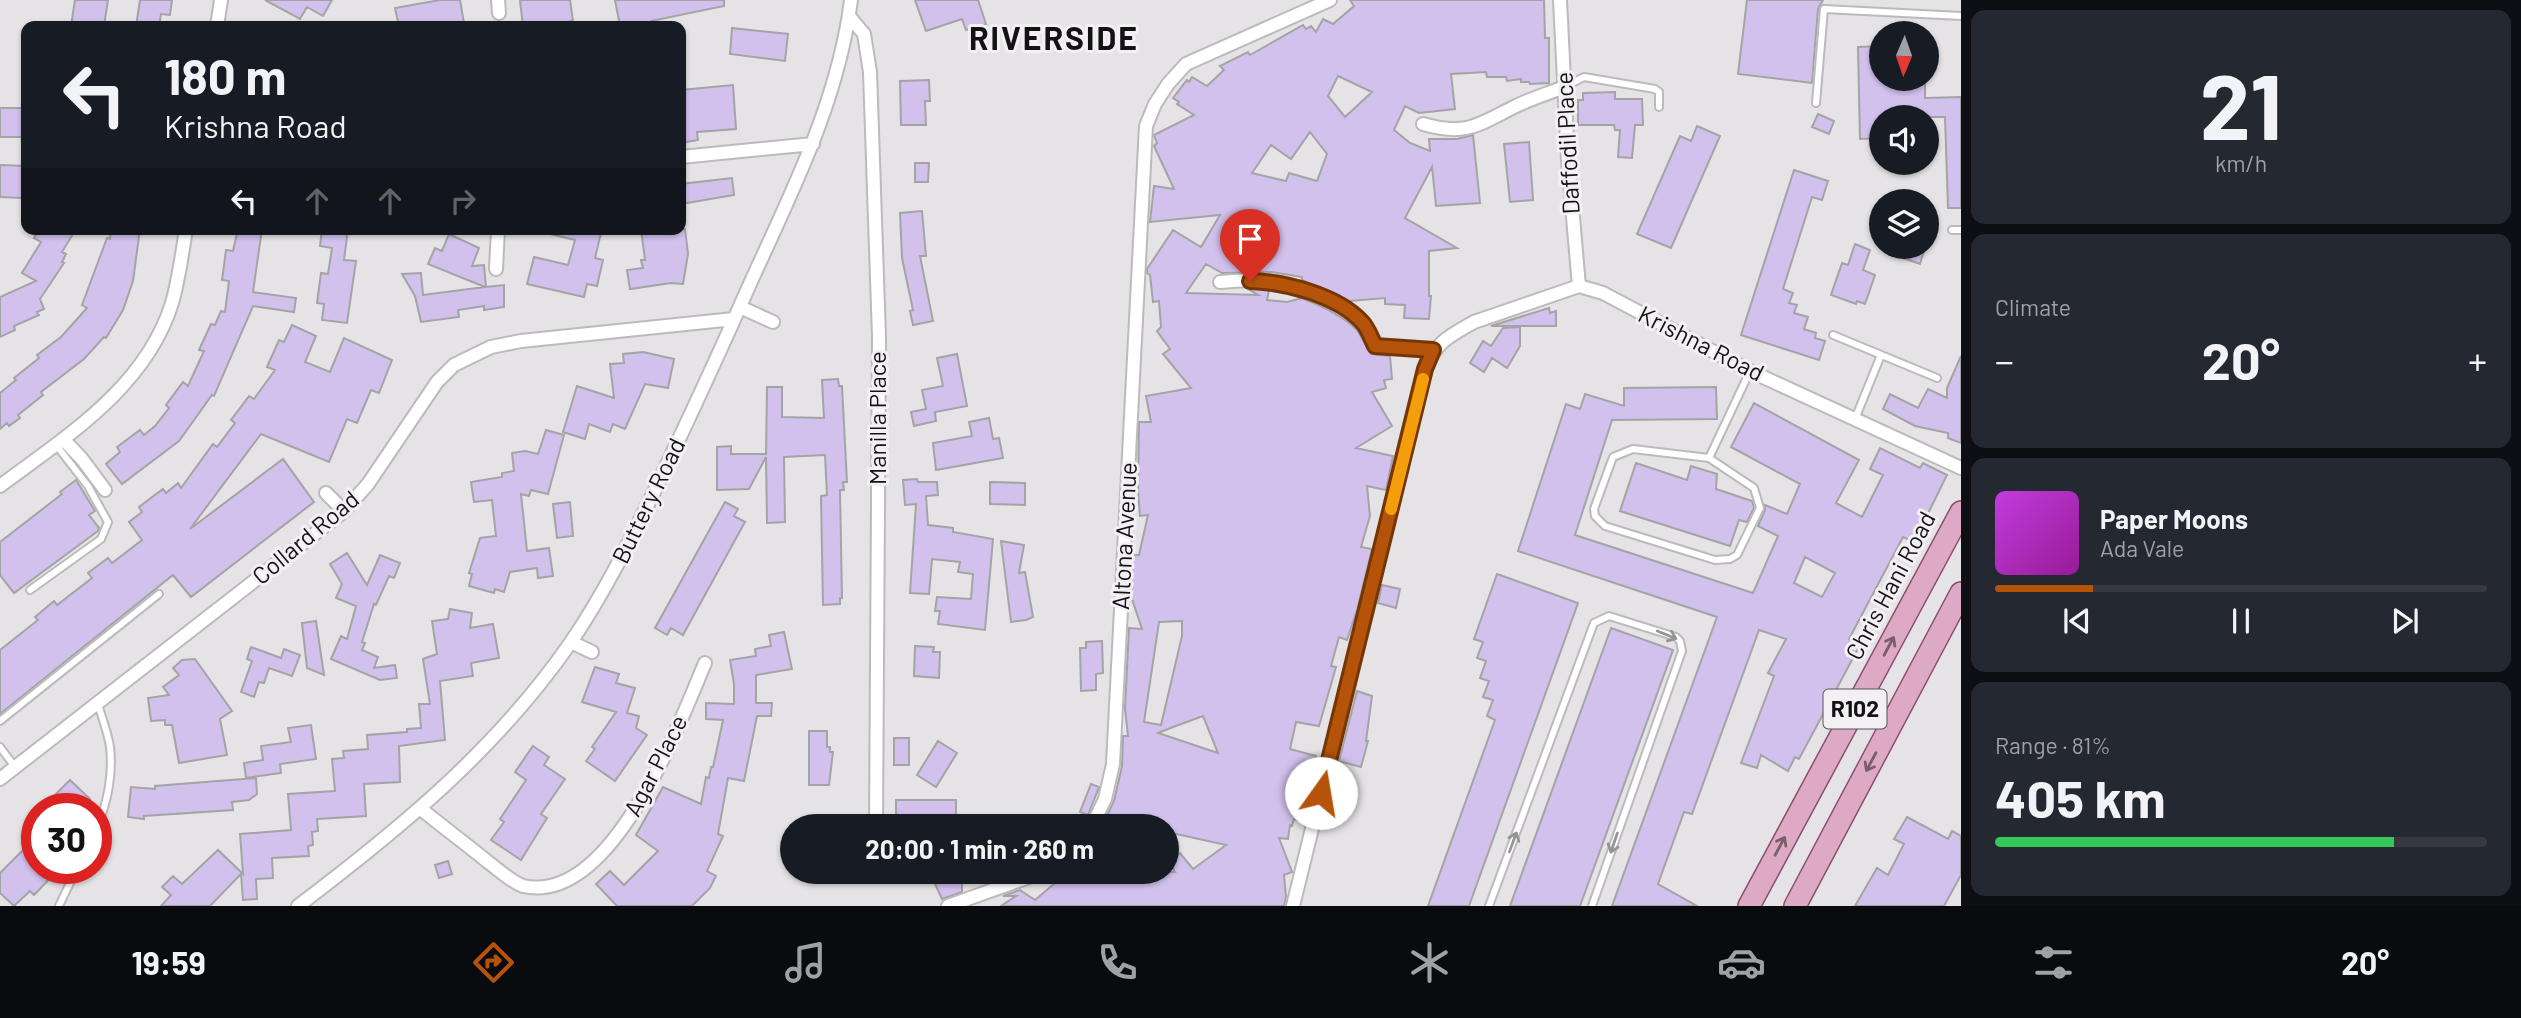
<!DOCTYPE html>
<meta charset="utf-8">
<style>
body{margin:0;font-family:Barlow,sans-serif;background:#242831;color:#f1f3f6;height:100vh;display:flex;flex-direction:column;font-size:26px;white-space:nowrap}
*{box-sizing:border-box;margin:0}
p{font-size:23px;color:#9ea1a6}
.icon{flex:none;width:38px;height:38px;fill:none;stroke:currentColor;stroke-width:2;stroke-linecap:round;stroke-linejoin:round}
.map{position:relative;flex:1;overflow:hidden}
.drawer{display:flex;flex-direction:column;gap:10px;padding:10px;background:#0d0f14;width:560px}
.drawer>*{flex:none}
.top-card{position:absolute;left:21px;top:21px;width:665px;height:214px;border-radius:14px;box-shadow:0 2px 5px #0004;background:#171b24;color:#f1f3f6;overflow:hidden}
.needle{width:46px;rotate:182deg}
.tools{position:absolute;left:1869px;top:21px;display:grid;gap:14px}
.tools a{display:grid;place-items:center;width:70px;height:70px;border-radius:50%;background:#171b24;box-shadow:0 2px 5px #0004;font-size:35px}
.speed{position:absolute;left:21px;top:793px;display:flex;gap:14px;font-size:35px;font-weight:700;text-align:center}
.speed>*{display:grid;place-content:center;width:91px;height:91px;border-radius:50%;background:#171b24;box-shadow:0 2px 5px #0004;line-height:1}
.speed .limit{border:10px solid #d22;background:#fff;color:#111}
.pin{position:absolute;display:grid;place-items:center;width:60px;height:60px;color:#fff;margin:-72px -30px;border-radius:50% 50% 50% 0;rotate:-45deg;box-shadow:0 0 7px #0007}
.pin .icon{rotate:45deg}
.me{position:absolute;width:77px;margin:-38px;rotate:13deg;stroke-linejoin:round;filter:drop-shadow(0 0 5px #0008)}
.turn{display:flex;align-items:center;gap:24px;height:147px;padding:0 28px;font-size:32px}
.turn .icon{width:91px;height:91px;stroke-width:2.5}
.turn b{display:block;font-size:49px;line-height:60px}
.lanes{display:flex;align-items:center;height:66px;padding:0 28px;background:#0003;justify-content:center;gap:35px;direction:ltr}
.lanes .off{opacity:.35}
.big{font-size:52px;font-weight:700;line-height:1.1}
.drawer .card{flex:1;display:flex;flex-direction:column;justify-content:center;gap:10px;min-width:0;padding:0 24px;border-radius:14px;background:#242831}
.drawer .dial{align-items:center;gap:0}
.dial b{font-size:91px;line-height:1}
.song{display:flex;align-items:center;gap:21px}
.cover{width:84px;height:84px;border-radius:10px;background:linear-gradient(135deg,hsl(290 70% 55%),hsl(300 70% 35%))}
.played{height:7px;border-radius:4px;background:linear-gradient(90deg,#b45309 20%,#363941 20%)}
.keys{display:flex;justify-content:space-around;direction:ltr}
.heat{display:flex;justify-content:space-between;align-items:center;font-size:38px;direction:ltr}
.charge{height:10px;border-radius:5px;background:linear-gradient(90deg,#34c759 81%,#363941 0)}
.trip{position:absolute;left:780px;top:814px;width:399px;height:70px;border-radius:35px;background:#171b24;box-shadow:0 2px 5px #0004;font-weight:700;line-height:70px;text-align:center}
.dock{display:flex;height:112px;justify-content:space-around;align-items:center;background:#090b0e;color:#9ea1a6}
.dock .icon{width:49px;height:49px}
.dock .on{color:#b45309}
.dock b{font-size:32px;color:#f1f3f6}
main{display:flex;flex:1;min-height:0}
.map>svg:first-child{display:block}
</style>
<main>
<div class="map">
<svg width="1961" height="906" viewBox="0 0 1961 906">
<rect width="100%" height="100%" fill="#e5e3e5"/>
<path fill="#d2c1ed" stroke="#a4a3a6" stroke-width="2" fill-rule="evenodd" d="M75,0H108L104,26H71Z
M140,0H172L170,15L161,14L159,26H136Z
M265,0H332L323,16L307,7L300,19Z
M440,0H460L464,23L448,26H399L395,8Z
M522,0H570L573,21L560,23L561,26H523L520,1Z
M615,0H724V6L651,21V26H620Z
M915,0H978L986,24L966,30L962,19L926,31Z
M1350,0H1544L1545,38H1549V83L1530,84L1529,82H1521V79L1507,81L1506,77H1487L1486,72L1451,74L1455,109L1419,113L1405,106L1394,130L1410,143L1430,151L1429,139H1457L1473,135L1480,203L1436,206L1432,167L1405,218L1457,248L1429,251V296H1431L1429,319L1404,318L1405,305L1385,304V298L1349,301L1302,280V277L1272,272L1222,273L1206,264L1186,293L1258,295L1248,289H1262L1269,290L1267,300L1287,302L1302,298L1327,309L1348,322L1357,330L1371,354L1390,356L1392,379L1384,380L1386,388L1372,392L1392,426L1356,448L1393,456L1386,490L1367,486L1370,516L1361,547L1372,549L1357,610L1347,640L1339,637L1331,666L1336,667L1319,726L1296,722L1290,749L1316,756L1312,773L1316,774L1311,791L1308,790L1300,820L1294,819L1292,826L1290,825L1288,839L1279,838L1292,872L1284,875L1286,897L1284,906H1001L1016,896H1003L1020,890L1035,900L1068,872H1175L1168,860L1180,853L1193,869L1226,845L1167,832V826H1120L1131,815L1108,826H1102L1114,801L1122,766L1123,736H1128L1125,709L1129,628L1142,629L1131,596L1133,555H1139L1148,515L1140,516L1138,491L1139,422H1151L1146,396L1191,388L1163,354L1170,349L1157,331L1161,327L1159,301L1153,302L1150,275L1147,273V269L1173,230L1201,247L1220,215L1150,222L1154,186L1174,189L1154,146L1157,143L1154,135L1194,115L1177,104L1179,102L1173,98L1187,80L1189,82L1192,77L1207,86L1224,70L1220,66L1248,52L1250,55L1303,25L1306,29L1311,26L1316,32L1323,19L1333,24L1354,6ZM1338,76L1372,92L1345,117L1328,96ZM1310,132L1327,154L1317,181L1289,173L1286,181L1252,173L1271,145L1291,159ZM1182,621V636L1161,725L1144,722L1159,622ZM1203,716L1218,753L1158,733L1173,727Z
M1747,0H1823L1818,9L1812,83L1738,74Z
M732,28L788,34L785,61L730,54Z
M1881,46V79H1925V98L1961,97V208H1948L1945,117H1881V138L1860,139L1858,47Z
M929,80L930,101H925L926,125H901L900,81Z
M733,85L736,129L697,132L698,140L681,143V90Z
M1615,92V99H1642L1643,125H1635L1632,158L1618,157L1620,130H1615L1614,125H1578V100H1583V93Z
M0,108H26V137H0Z
M1818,114L1834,121L1829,134L1812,127Z
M1697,126L1720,136L1671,248L1637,234L1680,136L1691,141Z
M1529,142L1533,200L1510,202L1504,144Z
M915,163H929L928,182H915Z
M0,165L26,166V195H22V198L0,197Z
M1794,170L1828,181L1822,200L1812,197L1783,289L1793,293L1789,303L1797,305L1794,313L1808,317L1804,329L1816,333L1815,338L1825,341L1819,360L1741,335Z
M732,178L734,195L681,204V184Z
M922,211L926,256H920L933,321L913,325L910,311L913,310L902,258L900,213Z
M39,229H76L62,252L66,254L62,262L64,263L40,299L44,309L37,312L39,315L14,326L15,330L0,337V297L36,281L22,273L41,242L34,238Z
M111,229H140L133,281L123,310L106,338L104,337L84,359L41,392L43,395L18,415L20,418L9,426L7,423L0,429V393L16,380L14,378L39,358L37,355L61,337L87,308L82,305L107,238L110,239Z
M238,229H262L253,292L296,298L294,312L253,306L214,396L212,395L179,441L122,484L106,464L120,452L117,447L140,430L144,435L155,426L169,408L166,405L183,382L188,386L204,351L199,350L211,324L215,325L221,311L225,312L229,281L222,280L226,250L233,251Z
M322,229H348L344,260L356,261L347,323L322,320L324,304L317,303L321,273L328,274L332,248L320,246Z
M551,229H596L595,232L601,233L595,258L603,260L597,286L587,284L584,297L527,284L534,257L568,265L575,240L550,234Z
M641,229H685L688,254L683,284L671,283L630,289L627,270L643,268L641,260H645Z
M449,234L479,248L472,266L484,265L486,287L504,285V307L484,310V306L458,310L459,317L421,322L415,296L402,274L421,273L423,295L485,287L428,264L435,248L442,251Z
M1855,244L1870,250L1863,270L1875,275L1865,304L1857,301L1856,304L1831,295L1842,263L1848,265Z
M1903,247H1925L1920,264L1900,257Z
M1549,308L1550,313L1556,311V326H1491Z
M292,325L316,336L305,362L330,372L344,338L392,360L379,393L371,390L357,423L347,419L329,462L261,434L190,529L283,459L314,502L191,597L173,575L0,714V650L38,620L35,617L54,601L57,605L92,578L88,573L108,558L112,563L142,540L129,522L142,512L139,507L163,489L166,493L178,483L181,488L213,444L217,447L235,423L231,420L249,396L254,399L275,370L267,367L279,340L284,342Z
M1520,327V346L1507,368L1492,358L1484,372L1470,363L1483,341L1491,346L1503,328Z
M643,352L674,359L668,388L645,384L625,429L613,424L610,432L589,424L585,439L563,432L577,386L614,398L610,364L624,363L623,354Z
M957,354L967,406L935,412L936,421L914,426L911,412L926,409L922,390L943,386L937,358Z
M1961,356V443L1948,438V433L1915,426L1883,409L1890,394L1918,408L1928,389L1947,398V388Z
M838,379L839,386H842L847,482H843L844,490H840L842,598H840V604L823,605L821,496L827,495L825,455L784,457L785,522L767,523L766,457L749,489L717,490V447L731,446V454H766L767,387H782V417L824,418L822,380Z
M1716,387L1717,419L1612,420L1575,535L1753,593L1778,536L1758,526L1765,510V505L1787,514L1800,484L1731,447L1754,403L1859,460L1836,503L1862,517L1883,475L1870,469L1880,448L1920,468L1923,463L1947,475L1914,542L1903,537L1849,639L1860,645L1799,759L1795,757L1788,771L1761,755L1757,768L1741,763L1774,676L1768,673L1786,639L1759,630L1692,814L1684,812L1658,884L1697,906H1612L1717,617L1518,551L1566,404L1580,409L1585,394L1624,406V388ZM1805,557L1835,573L1822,597L1794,583Z
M989,418L993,439L999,438L1003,458L936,470L933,443L972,436L969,422Z
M546,430L564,435L548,494L531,490L529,496L521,494L527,551L549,548L553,576L538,578L537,568L510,572L504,592L495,589L494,593L469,586L472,574L469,573L480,538L496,536L492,500L474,502L471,482L502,477V473L514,471L512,453L525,451L538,454Z
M1636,463L1687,480L1691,466L1717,474L1716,489L1752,501L1754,508L1747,522L1739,520L1730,546L1620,511Z
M917,479L918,482H937L938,495L926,496L928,525L953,528V532L993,539L985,630L938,624L940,611H935L937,597L971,599L973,574L958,572L960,562L932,559L929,594L910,593L916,504L905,505L903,480Z
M76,480L95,511L89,515L99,528L98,531L14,593L0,575V542L62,494L60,492Z
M990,482L1025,483V505L990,504Z
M570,502L573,536L557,538L553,504Z
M725,502L738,509L734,516L745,522L683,635L671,628L667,635L655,628Z
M1001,541L1024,545L1019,573L1025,572L1033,617L1026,620L1011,622Z
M347,553L367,585L380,555L400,563L394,578L389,576L376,605L374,604L362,642L365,643L362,650L378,657L374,668L395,665L397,678L380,680L331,659L341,636L347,639L356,606L336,598L342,584L330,564Z
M1497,574L1578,603L1469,906H1428L1495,720L1487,716L1493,700L1483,697L1489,681L1480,678L1486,661L1477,658L1483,642L1474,639Z
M1382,585L1400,589L1396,608L1378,603Z
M450,609L472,613L470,628L493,624L499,658L471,663L473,676L440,681L445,740L399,746L400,782L364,784L366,816L317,819L318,831L312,832L313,845L308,846L309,856L272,858L273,878L256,879L257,899L243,900L241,874L210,906H161L171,895L162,887L173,876L182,884L218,850L243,874L240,834L291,830L288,794L335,791L332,759L344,758L343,751L368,749L367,735L407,732V729L421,728L419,704H430L423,659L437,654L432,621L448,619Z
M316,621L324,675L307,668L302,623Z
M1611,628L1673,650L1580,906H1510Z
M784,632L792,669L756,675V703H772L771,716H757L744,781L728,778L718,834L723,836L707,871L716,876L710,888L692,906H617L596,884L610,871L624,885L658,851L636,835L663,787L701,804L706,777L709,778L711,767H713L723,720L706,719V703L734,704V684L730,660L756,656L755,649L771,646L769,635Z
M1102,641L1103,673L1096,674V690L1081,691L1080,648H1086V642Z
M915,646L934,647L933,652H940L939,678L914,676Z
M251,647L281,658L284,649L300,655L292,676L269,668L264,683L259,682L254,697L241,692L252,661L247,659Z
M195,659L232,711L220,719L227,755L179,763L172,725H165V720L151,721L148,698L169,695L163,687L179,675L173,668L182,660Z
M595,667L619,674L616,683L635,688L627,713L639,716L636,728L647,735L615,781L586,761L595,749L592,747L616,712L582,702Z
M1357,691L1372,696L1366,741H1368L1361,767L1339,761Z
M311,725L316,759L280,764L281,773L246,778L244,763L263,760L261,746L291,742L288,728Z
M809,731H827V747H830V752H833L829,785H809Z
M894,738H909V765H894Z
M938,741L957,753L936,787L917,775Z
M533,746L549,757L544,765L565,779L541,814L547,818L521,860L491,840L504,822L500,819L526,780L515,772Z
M256,778L257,794L249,800L232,802L233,810L144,816V819L128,817L131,787L155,789V786Z
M70,780L90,799L81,808H56L49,801Z
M1091,784L1099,787L1088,815L1080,812Z
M896,800H956V826H896Z
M1907,817L1948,839L1952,831L1961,836V875L1944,906H1855L1877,868L1888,875L1904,844L1894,839Z
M37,836V868H60L34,895L30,891L14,906L0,893V873Z
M448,861L452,874L439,878L435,865Z
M943,880H962V892L942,899L935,884Z"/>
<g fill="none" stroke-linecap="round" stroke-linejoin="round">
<defs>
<path id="service" d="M1566,86L1584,77L1655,89L1659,92V107
M1816,103L1824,9L1961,16
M1952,230H1961
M1833,335L1937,378
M1855,419L1881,355
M1633,449L1709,458L1754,488L1760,508L1737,555L1730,559L1715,560L1605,526L1595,516L1594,509L1613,457Z
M1709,458L1750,371
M30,590L101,539L108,522L88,486L56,445
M0,721L159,594
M0,747L15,767
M96,828C108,804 113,773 110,747C108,733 102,718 98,704
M59,906L77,868
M1489,906L1594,623L1609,616L1676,637L1680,641L1682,651L1592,906"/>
<path id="minor" d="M498,0L499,13
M1560,0L1568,160L1579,286
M849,16L864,34L870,72L879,337L876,826
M217,26L221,0
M1423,124C1465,136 1476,126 1512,108C1529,99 1547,94 1564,87
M681,157L813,144
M496,269L498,229
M1220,282C1236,281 1252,279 1269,281C1296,284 1343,302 1362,322C1368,328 1371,338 1375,346L1433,350
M740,307L773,322
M63,439L82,459L105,490
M0,486C67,436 146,387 172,303C179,279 182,254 186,229
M326,493L344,511
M571,642L592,652
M0,779L344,511L368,484L437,382L454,365L491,347L521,341L734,319
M421,809C443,827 466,844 488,862C499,870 510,881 523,886C612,906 679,724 705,663
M1092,826L1105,799L1113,764L1146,126L1155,104L1168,84L1186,64L1330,0
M298,906C401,828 497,749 571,642C603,595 628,545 653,494C686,425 718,356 749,286C791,193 838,103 851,0
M948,906L1043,872
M1293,906L1425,369C1437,341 1448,337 1474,322L1579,286L1603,293L1750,371L1961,468"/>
<path id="primary" d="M1749,906L1961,512
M1795,906L1961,593"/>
</defs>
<use href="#service" stroke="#bcbabc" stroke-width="10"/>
<use href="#minor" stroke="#bcbabc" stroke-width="16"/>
<use href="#primary" stroke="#894f6d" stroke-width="24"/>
<use href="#service" stroke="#fff" stroke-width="6"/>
<use href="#minor" stroke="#fff" stroke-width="12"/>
<use href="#primary" stroke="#dea9c4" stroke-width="21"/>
</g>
<defs><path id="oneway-shaft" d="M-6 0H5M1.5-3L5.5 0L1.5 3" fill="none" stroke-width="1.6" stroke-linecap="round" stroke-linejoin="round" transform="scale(1.75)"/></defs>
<g stroke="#959595">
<use href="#oneway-shaft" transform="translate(1667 635) rotate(22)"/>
<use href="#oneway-shaft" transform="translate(1513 842) rotate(-70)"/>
<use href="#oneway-shaft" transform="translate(1614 843) rotate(109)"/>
</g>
<g stroke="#795e6c">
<use href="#oneway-shaft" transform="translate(1889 646) rotate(-62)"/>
<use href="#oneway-shaft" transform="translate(1871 762) rotate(118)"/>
<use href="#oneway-shaft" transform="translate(1780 846) rotate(-62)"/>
</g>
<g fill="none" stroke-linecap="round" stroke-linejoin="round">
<defs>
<path id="route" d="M1250,281C1285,282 1337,295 1362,322C1368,328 1371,338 1375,346L1433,350L1425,369L1321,793"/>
</defs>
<use href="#route" stroke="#753606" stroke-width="18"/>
<use href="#route" stroke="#b45309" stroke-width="12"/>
<path stroke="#f59e0b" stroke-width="12" d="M1391,509L1423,379"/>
</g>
<g text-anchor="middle" stroke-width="6" stroke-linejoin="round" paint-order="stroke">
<rect fill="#f3f0f3" stroke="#575557" stroke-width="2" x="1823.5" y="689.5" width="63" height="39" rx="5"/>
<g font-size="23" font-weight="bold" fill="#141314">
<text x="1855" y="717">R102</text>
</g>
<g font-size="24" fill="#141314" stroke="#f3f0f3">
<text transform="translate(1568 143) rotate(-93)" y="8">Daffodil Place</text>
<text transform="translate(1701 344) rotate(27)" y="8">Krishna Road</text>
<text transform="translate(878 418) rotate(-90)" y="8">Manilla Place</text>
<text transform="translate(649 501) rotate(-64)" y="8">Buttery Road</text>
<text transform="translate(1125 536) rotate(-87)" y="8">Altona Avenue</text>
<text transform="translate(306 538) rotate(-40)" y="8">Collard Road</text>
<text transform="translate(1891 586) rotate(-62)" y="8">Chris Hani Road</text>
<text transform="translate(656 766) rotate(-63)" y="8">Agar Place</text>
</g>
<g font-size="32" font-weight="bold" letter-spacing="2" fill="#141314" stroke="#f3f0f3">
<text x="1054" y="50">RIVERSIDE</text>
</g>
</g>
</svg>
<div class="tools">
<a><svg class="needle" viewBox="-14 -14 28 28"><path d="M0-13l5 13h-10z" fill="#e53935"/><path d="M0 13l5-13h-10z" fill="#9ea1a6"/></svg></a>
<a><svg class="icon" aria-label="sound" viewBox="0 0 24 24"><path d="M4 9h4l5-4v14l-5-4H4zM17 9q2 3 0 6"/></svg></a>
<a><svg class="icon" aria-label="layers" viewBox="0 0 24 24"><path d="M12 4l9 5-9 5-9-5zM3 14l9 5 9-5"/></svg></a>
</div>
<div class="speed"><div class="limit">30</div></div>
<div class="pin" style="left:1250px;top:281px;background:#d93025"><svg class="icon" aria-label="arrive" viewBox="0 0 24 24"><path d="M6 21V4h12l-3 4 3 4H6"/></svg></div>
<svg class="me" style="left:1321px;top:793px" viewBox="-20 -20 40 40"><circle r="19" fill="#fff"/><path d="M0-13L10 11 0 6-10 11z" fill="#b45309"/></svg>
<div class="trip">20:00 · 1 min · 260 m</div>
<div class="top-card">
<div class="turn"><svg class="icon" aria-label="left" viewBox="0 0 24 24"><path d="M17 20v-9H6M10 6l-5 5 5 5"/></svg><div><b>180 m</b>Krishna Road</div></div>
<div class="lanes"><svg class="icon" aria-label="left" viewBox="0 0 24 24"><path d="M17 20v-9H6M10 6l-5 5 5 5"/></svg><svg class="icon off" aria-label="ahead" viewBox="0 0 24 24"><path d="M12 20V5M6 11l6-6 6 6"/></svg><svg class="icon off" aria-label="ahead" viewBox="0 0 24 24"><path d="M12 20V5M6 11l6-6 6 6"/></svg><svg class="icon off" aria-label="right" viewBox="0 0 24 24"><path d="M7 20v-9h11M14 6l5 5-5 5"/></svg></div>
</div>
</div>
<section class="drawer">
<div class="card dial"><b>21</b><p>km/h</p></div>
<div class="card"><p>Climate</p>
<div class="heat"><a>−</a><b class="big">20°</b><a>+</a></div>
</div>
<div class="card">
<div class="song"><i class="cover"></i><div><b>Paper Moons</b><p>Ada Vale</p></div></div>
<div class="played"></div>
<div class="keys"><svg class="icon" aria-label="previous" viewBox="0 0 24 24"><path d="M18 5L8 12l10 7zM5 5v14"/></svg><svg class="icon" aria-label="pause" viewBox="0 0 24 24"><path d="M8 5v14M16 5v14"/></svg><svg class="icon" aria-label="next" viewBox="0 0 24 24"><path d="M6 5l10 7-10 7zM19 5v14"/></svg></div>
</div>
<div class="card"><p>Range · 81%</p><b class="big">405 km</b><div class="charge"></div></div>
</section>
</main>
<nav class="dock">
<b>19:59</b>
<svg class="icon on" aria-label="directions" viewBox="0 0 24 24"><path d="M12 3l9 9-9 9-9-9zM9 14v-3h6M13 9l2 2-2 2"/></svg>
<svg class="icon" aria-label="music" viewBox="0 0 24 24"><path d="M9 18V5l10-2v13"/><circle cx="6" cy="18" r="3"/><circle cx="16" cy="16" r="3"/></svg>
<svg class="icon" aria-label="phone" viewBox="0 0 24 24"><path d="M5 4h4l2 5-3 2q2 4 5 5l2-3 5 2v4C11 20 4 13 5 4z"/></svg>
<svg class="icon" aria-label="climate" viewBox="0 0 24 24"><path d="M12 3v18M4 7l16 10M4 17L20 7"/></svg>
<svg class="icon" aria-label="car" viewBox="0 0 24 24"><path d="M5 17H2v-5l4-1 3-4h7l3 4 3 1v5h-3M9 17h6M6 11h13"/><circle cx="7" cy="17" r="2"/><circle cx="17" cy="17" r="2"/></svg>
<svg class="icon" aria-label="filters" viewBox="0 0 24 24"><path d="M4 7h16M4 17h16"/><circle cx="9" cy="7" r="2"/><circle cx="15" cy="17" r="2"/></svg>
<b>20°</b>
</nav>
